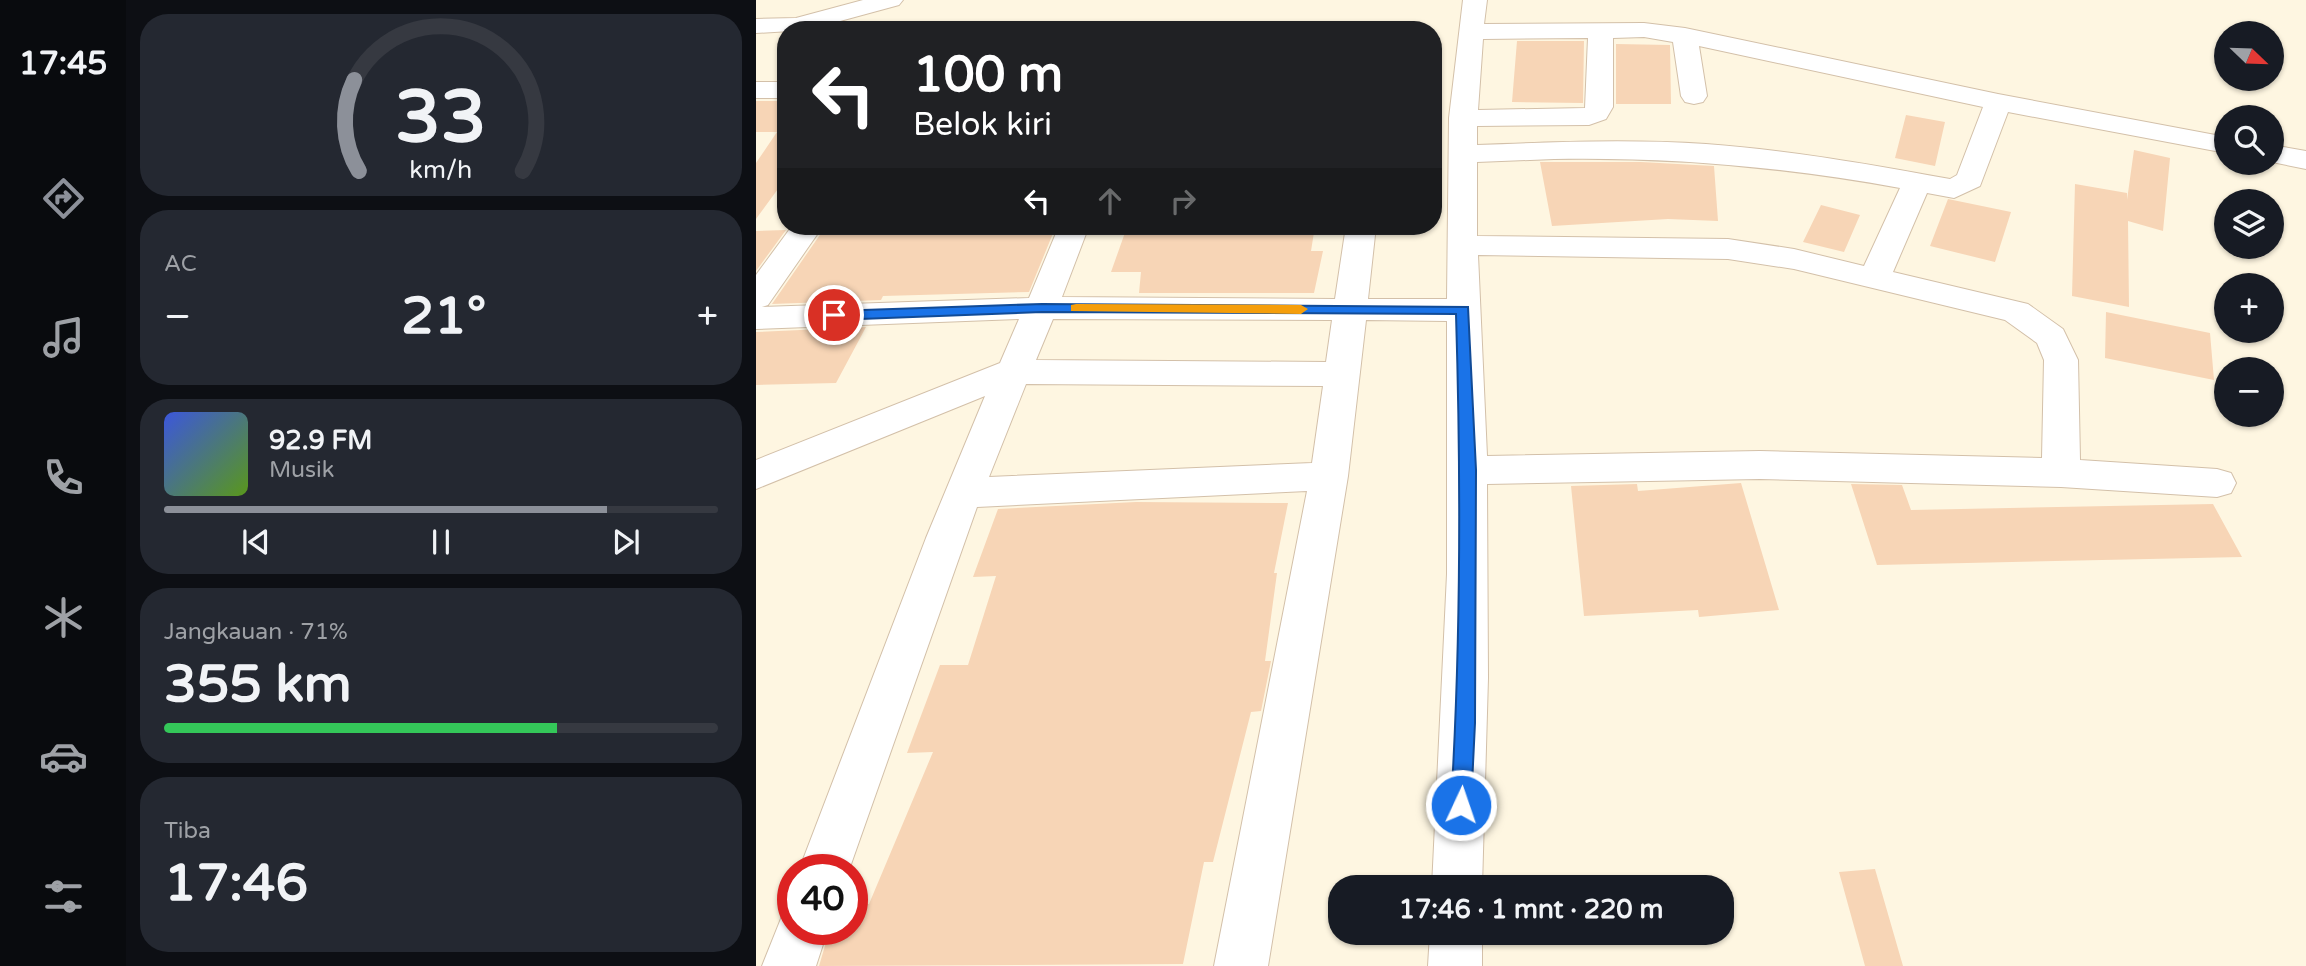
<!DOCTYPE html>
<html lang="id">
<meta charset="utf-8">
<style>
body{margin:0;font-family:"Varela Round",sans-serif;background:#242831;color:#f1f3f6;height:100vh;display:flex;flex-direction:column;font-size:26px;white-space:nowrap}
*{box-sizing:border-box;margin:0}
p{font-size:23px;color:#9ea1a6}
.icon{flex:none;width:38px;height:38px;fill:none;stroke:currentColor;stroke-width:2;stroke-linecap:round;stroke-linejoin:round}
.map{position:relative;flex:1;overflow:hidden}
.panel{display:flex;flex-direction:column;gap:14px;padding:14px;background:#0d0f14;width:630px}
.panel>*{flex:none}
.top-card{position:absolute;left:21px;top:21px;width:665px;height:214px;border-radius:28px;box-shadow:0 2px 5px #0004;background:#202124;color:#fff;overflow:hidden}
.needle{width:46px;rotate:113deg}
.fabs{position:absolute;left:1458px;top:21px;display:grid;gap:14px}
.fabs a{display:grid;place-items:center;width:70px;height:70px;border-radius:50%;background:#171b24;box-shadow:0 2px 5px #0004;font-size:35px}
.speed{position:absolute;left:21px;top:854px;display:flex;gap:14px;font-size:35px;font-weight:700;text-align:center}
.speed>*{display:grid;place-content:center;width:91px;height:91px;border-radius:50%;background:#171b24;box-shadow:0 2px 5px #0004;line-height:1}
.speed .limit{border:10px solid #d22;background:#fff;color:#111}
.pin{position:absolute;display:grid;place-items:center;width:60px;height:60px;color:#fff;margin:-30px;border:4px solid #fff;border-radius:50%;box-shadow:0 2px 7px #0007}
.me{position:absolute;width:77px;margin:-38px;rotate:3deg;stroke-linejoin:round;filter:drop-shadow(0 0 5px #0008)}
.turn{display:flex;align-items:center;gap:24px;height:147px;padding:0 21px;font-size:32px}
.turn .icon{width:91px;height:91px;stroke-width:2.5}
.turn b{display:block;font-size:49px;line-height:60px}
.lanes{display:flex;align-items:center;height:66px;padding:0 21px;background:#0003;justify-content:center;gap:35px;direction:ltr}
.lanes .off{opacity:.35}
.big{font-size:52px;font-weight:800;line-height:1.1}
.panel .tile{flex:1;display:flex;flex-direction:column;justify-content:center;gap:10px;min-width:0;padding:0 24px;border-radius:28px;background:#242831}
.panel .dial{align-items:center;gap:0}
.dial svg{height:182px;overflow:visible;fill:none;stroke:#363941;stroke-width:7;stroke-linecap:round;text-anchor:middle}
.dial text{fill:#f1f3f6;stroke:none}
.song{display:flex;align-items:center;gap:21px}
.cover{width:84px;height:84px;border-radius:10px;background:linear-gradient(135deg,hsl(230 70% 55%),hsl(90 70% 35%))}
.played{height:7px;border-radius:4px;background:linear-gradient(90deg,#8c9099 80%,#363941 80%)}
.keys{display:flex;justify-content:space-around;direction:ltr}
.heat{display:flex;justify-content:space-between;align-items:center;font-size:38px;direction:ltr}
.charge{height:10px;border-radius:5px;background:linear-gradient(90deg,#34c759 71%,#363941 0)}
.trip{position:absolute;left:572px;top:875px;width:406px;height:70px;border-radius:28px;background:#171b24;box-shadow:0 2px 5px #0004;font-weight:800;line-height:70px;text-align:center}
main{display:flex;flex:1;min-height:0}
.dock{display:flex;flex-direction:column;width:126px;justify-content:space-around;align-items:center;background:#090b0e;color:#9ea1a6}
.dock .icon{width:49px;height:49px}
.dock .active{color:#8c9099}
.dock b{font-size:32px;color:#f1f3f6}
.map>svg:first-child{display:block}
</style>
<main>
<nav class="dock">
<b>17:45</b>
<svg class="icon active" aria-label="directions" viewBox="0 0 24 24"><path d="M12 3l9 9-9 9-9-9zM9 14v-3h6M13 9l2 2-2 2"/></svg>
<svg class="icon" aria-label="music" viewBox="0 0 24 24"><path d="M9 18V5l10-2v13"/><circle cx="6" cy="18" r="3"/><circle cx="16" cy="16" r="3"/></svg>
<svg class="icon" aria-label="phone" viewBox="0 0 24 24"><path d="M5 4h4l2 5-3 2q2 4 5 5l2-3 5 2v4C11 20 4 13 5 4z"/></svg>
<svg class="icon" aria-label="climate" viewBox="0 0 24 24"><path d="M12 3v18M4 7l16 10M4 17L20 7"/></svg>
<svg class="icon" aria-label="car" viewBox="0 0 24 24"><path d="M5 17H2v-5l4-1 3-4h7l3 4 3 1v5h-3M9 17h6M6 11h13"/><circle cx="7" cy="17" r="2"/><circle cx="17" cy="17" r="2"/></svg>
<svg class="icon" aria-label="filters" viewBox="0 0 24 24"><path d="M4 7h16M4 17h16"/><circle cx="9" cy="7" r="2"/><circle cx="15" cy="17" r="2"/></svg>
</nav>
<section class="panel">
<div class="tile dial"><svg viewBox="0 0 100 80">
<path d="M14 69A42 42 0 1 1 86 69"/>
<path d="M14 69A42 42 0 0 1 12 29" stroke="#8c9099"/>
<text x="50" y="56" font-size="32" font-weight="700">33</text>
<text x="50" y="72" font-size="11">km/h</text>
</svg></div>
<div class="tile"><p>AC</p>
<div class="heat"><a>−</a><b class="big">21°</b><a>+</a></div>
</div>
<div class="tile">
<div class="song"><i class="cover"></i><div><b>92.9 FM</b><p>Musik</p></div></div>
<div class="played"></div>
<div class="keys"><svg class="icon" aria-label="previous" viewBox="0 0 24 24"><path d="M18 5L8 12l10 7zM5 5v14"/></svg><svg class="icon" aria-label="pause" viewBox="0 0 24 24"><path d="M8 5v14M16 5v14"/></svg><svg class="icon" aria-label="next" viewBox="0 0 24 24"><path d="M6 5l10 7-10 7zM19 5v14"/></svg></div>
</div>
<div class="tile"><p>Jangkauan · 71%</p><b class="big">355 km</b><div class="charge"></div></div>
<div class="tile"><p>Tiba</p><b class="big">17:46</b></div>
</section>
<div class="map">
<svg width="1550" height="966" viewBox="0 0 1550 966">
<rect width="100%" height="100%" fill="#fef6e1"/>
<path fill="#f7d5b6" d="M761,41H828L827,103L756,102Z
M860,44L914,45L915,104H860Z
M0,101H30V178L0,219V163L21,132H0Z
M1150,115L1189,122L1179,166L1139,158Z
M1378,150L1414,158L1407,231L1372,221L1373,307L1316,296L1319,184L1371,193V200Z
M784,162H885L958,166L962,221L912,219L796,226Z
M1192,199L1255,212L1239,262L1174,246Z
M1065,205L1104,215L1088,252L1047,242Z
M103,226H300L273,292L127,296L125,300L16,304L68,229L101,228Z
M559,226L555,251H567L558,293H383L385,272H355L371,227Z
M30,230L0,271V231Z
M1350,312L1454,333L1458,380L1349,358Z
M110,327L80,383L0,385V332Z
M985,483L1023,610L943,617L942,610L828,616L815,486L881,484L882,491Z
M1095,484L1146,485L1155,510L1457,504L1486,557L1121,565Z
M380,502L532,503L518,573H521L509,661H515L505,711L495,712L457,862H448L427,964L63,966L74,929H96V904H113L177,752L151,753L184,665H212L240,576L217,577L242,509Z
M1119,869L1147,966H1109L1083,872Z"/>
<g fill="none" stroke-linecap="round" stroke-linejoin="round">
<defs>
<path id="minor" d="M107,0H147L143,5L51,30L0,33V19L40,18Z
M707,0H731L728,24L888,23L929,28L1242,94L1470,137V153L1252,112L1224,186L1198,198L1171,193L1137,272L1272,304L1307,329L1322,360L1324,460L1461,469L1475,473L1480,483L1475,493L1461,497L1305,487L1004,479L731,484L732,678L726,887H676L691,574V321L610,320L592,476L512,966H458L551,491L221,507L93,870H43L170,538L229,396L0,489V460L244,363L263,319L0,329V275L36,226H67L12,305L6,307L273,298L303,226H333L306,297L579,299L590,226H620L612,299H691L693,118ZM888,37L917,42L925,96L929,102L938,104L947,102L951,96L943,46L1227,107L1201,175L1194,179C1113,164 1032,150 950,144C874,139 797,142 721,145V126L833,125L850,119L857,107V38ZM832,38L829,108L722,110L727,39ZM798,159C915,157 1029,167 1144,188L1108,266L1038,249L972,239L721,236V162ZM722,255L972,259L1038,269L1249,320L1281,343L1288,360L1286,458L1004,451L731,456ZM297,319L576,320L570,362L280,360ZM270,384L567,386L556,463L233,477Z
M0,82H30V98H0Z
M1516,145L1550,151V169L1516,162Z
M37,907V929H72L60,966H6L28,911Z
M674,933H726V966H672Z"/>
</defs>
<use href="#minor" stroke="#d3c0a9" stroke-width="2"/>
<use href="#minor" fill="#fff" fill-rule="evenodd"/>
</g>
<path fill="#1a73e8" stroke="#114b97" stroke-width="2" d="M286,304L712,307L720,470L719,723L715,805L712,812L705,814L698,812L695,805C705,642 705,478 700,314L286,312L78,320L71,315L78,311Z"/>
<path fill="#f59e0b" d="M320,304L545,305L552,309L545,314L315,311V305Z"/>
</svg>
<div class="fabs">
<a><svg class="needle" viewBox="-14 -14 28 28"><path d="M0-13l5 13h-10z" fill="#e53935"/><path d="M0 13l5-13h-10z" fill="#9ea1a6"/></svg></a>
<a><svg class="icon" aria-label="search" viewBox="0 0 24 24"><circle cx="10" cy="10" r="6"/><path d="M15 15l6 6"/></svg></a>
<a><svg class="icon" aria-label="layers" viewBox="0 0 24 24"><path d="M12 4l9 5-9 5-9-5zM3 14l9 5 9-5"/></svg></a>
<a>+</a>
<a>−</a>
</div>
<div class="speed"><div class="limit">40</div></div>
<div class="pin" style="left:78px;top:315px;background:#d93025"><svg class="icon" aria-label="arrive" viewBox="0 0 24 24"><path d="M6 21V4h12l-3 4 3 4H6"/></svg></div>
<svg class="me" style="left:705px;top:805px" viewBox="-20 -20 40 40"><circle r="17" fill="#1a73e8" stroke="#fff" stroke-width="3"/><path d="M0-11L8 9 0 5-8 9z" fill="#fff"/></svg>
<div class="trip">17:46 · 1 mnt · 220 m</div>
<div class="top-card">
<div class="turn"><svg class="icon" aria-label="left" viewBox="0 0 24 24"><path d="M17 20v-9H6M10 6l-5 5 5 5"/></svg><div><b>100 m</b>Belok kiri</div></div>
<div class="lanes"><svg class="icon" aria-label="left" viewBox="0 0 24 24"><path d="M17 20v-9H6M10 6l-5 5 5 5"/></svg><svg class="icon off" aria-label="ahead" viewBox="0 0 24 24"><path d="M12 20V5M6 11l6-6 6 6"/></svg><svg class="icon off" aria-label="right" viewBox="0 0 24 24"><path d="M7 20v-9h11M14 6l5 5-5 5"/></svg></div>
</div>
</div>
</main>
